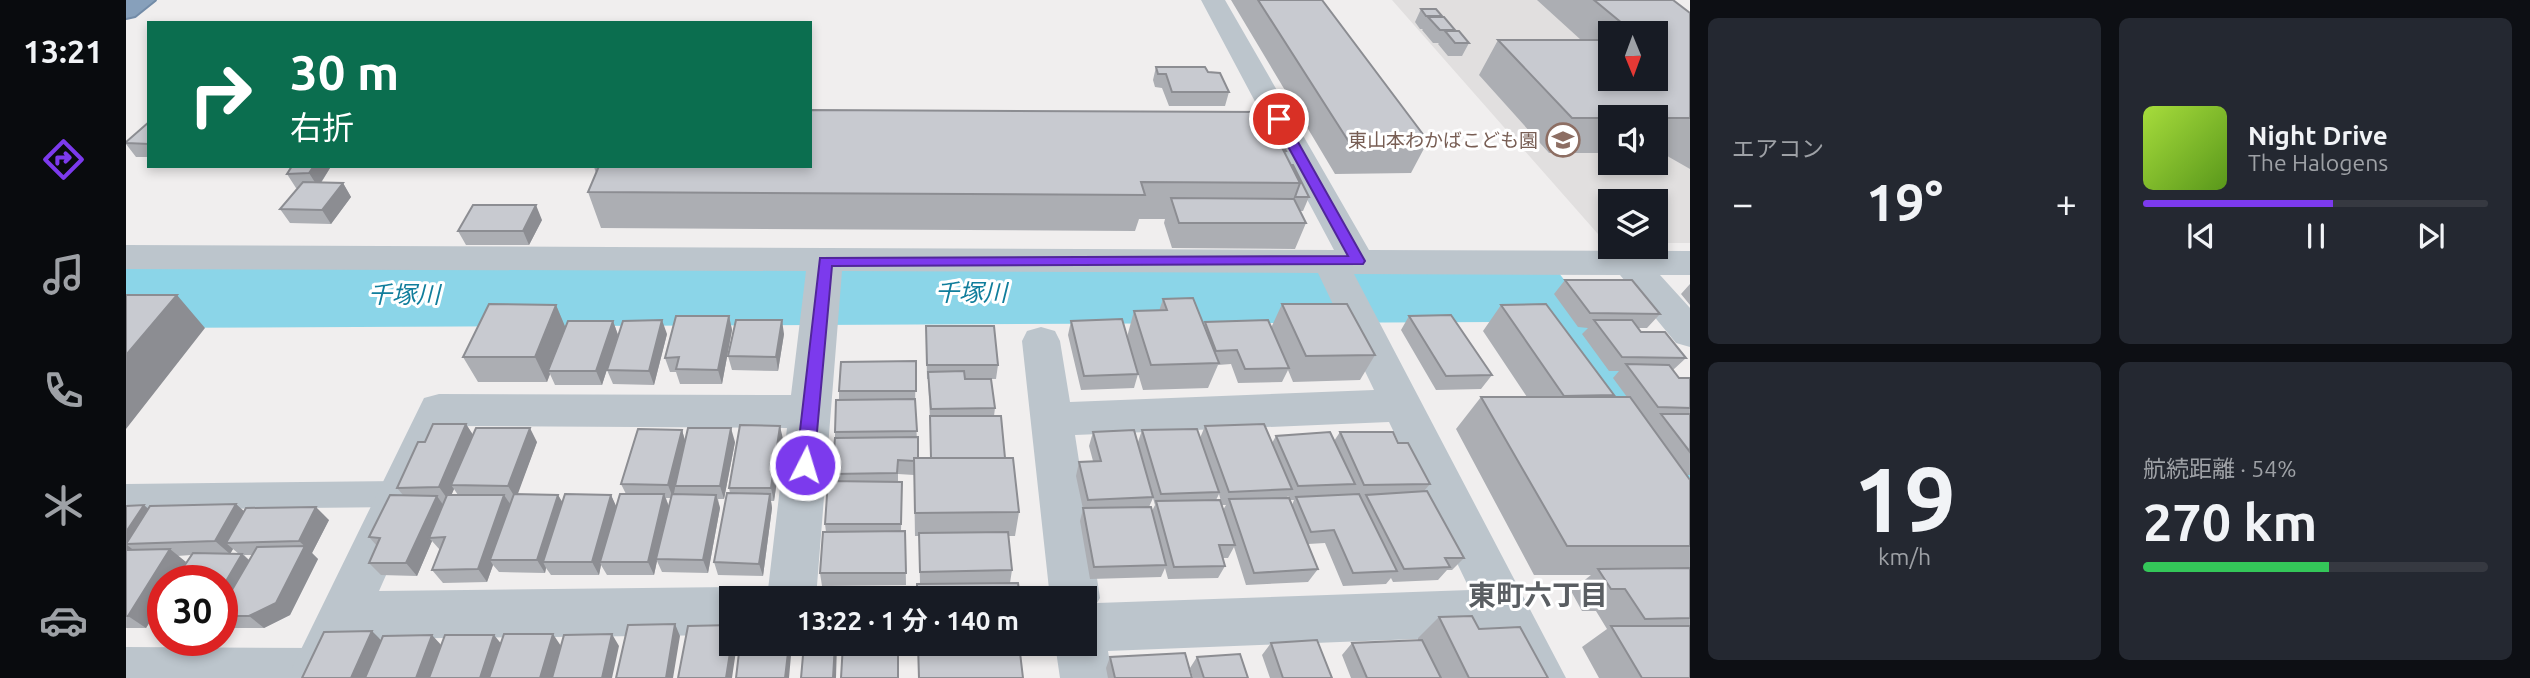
<!DOCTYPE html>
<html lang="ja">
<meta charset="utf-8">
<style>
body{margin:0;font-family:Ubuntu,"Noto Sans JP",sans-serif;background:#242831;color:#f1f3f6;height:100vh;display:flex;flex-direction:column;font-size:26px;white-space:nowrap}
*{box-sizing:border-box;margin:0}
p{font-size:23px;color:#9ea1a6}
.icon{flex:none;width:38px;height:38px;fill:none;stroke:currentColor;stroke-width:2;stroke-linecap:round;stroke-linejoin:round}
.map{position:relative;flex:1;overflow:hidden}
.drawer{display:flex;flex-direction:column;gap:18px;padding:18px;background:#0d0f14;width:840px}
.drawer>*{flex:none}
.banner{position:absolute;left:21px;top:21px;width:665px;height:147px;border-radius:0px;box-shadow:0 4px 10px #0003;background:#0b6e4f;color:#fff;overflow:hidden}
.needle{width:46px;rotate:179deg}
.buttons{position:absolute;left:1472px;top:21px;display:grid;gap:14px}
.buttons a{display:grid;place-items:center;width:70px;height:70px;border-radius:0px;background:#171b24;box-shadow:0 4px 10px #0003;font-size:35px}
.speed{position:absolute;left:21px;top:565px;display:flex;gap:14px;font-size:35px;font-weight:700;text-align:center}
.speed>*{display:grid;place-content:center;width:91px;height:91px;border-radius:50%;background:#171b24;box-shadow:0 4px 10px #0003;line-height:1}
.speed .limit{border:10px solid #d22;background:#fff;color:#111}
.pin{position:absolute;display:grid;place-items:center;width:60px;height:60px;color:#fff;margin:-30px;border:4px solid #fff;border-radius:50%;box-shadow:0 2px 7px #0007}
.me{position:absolute;width:77px;margin:-38px;rotate:5deg;stroke-linejoin:round;filter:drop-shadow(0 0 5px #0008)}
.turn{display:flex;align-items:center;gap:24px;height:147px;padding:0 28px;font-size:32px}
.turn .icon{width:91px;height:91px;stroke-width:2.5}
.turn b{display:block;font-size:49px;line-height:60px}
.big{font-size:52px;font-weight:700;line-height:1.1}
.drawer .card{flex:1;display:flex;flex-direction:column;justify-content:center;gap:10px;min-width:0;padding:0 24px;border-radius:10px;background:#242831}
.drawer .dial{align-items:center;gap:0}
.dial b{font-size:91px;line-height:1}
.song{display:flex;align-items:center;gap:21px}
.cover{width:84px;height:84px;border-radius:10px;background:linear-gradient(135deg,hsl(80 70% 55%),hsl(90 70% 35%))}
.played{height:7px;border-radius:4px;background:linear-gradient(90deg,#7c3aed 55%,#363941 55%)}
.keys{display:flex;justify-content:space-around;direction:ltr}
.heat{display:flex;justify-content:space-between;align-items:center;font-size:38px;direction:ltr}
.charge{height:10px;border-radius:5px;background:linear-gradient(90deg,#34c759 54%,#363941 0)}
.drawer .tiles{flex:1;display:grid;gap:18px;grid-template-columns:repeat(2,1fr)}
.trip{position:absolute;left:593px;top:586px;width:378px;height:70px;border-radius:0px;background:#171b24;box-shadow:0 4px 10px #0003;font-weight:700;line-height:70px;text-align:center}
main{display:flex;flex:1;min-height:0}
.menu{display:flex;flex-direction:column;width:126px;justify-content:space-around;align-items:center;background:#090b0e;color:#9ea1a6}
.menu .icon{width:49px;height:49px}
.menu .current{color:#7c3aed}
.menu b{font-size:32px;color:#f1f3f6}
.map>svg:first-child{display:block}
</style>
<main>
<nav class="menu">
<b>13:21</b>
<svg class="icon current" aria-label="directions" viewBox="0 0 24 24"><path d="M12 3l9 9-9 9-9-9zM9 14v-3h6M13 9l2 2-2 2"/></svg>
<svg class="icon" aria-label="music" viewBox="0 0 24 24"><path d="M9 18V5l10-2v13"/><circle cx="6" cy="18" r="3"/><circle cx="16" cy="16" r="3"/></svg>
<svg class="icon" aria-label="phone" viewBox="0 0 24 24"><path d="M5 4h4l2 5-3 2q2 4 5 5l2-3 5 2v4C11 20 4 13 5 4z"/></svg>
<svg class="icon" aria-label="climate" viewBox="0 0 24 24"><path d="M12 3v18M4 7l16 10M4 17L20 7"/></svg>
<svg class="icon" aria-label="car" viewBox="0 0 24 24"><path d="M5 17H2v-5l4-1 3-4h7l3 4 3 1v5h-3M9 17h6M6 11h13"/><circle cx="7" cy="17" r="2"/><circle cx="17" cy="17" r="2"/></svg>
</nav>
<div class="map">
<svg width="1564" height="678" viewBox="0 0 1564 678">
<rect width="100%" height="100%" fill="#f0eeee"/>
<path fill="#e1dfdf" fill-rule="evenodd" d="M1266,0H1492L1564,59V243H1530V201H1484V242H1479ZM1484,33H1530V79H1484ZM1484,117H1530V163H1484Z"/>
<g fill="none" stroke-linecap="round" stroke-linejoin="round">
<path fill="#8bd5e8" fill-rule="evenodd" d="M1397,258L1429,268L1564,442V582L1523,567L1371,322L0,328V264Z"/>
<defs>
<path id="highway" d="M0,0H29L9,16L0,18Z"/>
</defs>
<use href="#highway" stroke="#728ba7" stroke-width="4"/>
<path fill="#bcc5cc" fill-rule="evenodd" d="M274,481L285,485L289,494L285,503L274,507L0,510V484Z
M0,647L193,648L206,654L211,666L206,678H0Z"/>
<path fill="#bcc5cc" fill-rule="evenodd" d="M1075,0H1099L1243,250L1564,251V275H1534L1564,308V347L1550,343L1494,275L1228,274L1440,678H1386L1366,636L982,651L986,678H934L929,644H959V598H924L896,341L901,331L915,327L929,331L934,341L944,402L1248,390L1192,273L716,271L690,598H641L661,428L326,426L253,591L606,587L624,594L626,598H606V635L232,639L214,678H161L298,398L313,394L665,395L680,271L0,269V245L1208,250ZM1263,422L1344,590L971,603L974,598L949,435Z"/>
<use href="#highway" fill="#87a0bb" fill-rule="evenodd"/>
</g>
<path fill="#acaeb3" fill-rule="evenodd" d="M1105,0H1196L1302,141L1285,173L1209,174Z
M1411,0H1547L1564,13V169L1536,153H1530V117H1484V153H1423L1353,75L1372,40H1455ZM1484,33H1530L1484,79Z
M1295,9L1316,16L1315,17L1329,30L1328,31L1343,43L1336,56H1322L1312,44L1313,43H1307L1296,30L1297,29H1294L1289,22Z
M1030,67L1082,72L1103,92L1099,106H1043L1036,88L1029,87L1027,80Z
M23,122V157H10L0,144V142Z
M1153,142L1160,151L1159,153L1183,197L1177,211H1174L1180,223L1169,249L1046,248L1038,223L1039,219H1013L1009,231L475,228L462,192L470,173L468,167Z
M204,168L195,183H217L225,197L205,224L164,223L154,209L173,188H170L161,174Z
M416,220L403,245H340L332,231Z
M1439,280L1534,314L1521,328H1513L1515,332L1560,358L1547,370L1553,378H1564V475H1560L1564,479V678H1473L1456,647L1481,629L1470,611H1456L1445,591L1465,575H1408L1330,429L1355,397H1401L1357,331L1375,305L1488,395L1485,397H1501L1487,378L1493,371H1483L1456,334L1462,328L1452,327L1428,294Z
M1564,284V305L1555,294Z
M1037,299L1078,326L1079,322L1145,328L1156,304L1249,355L1234,380L1167,382L1162,370L1156,382L1112,383L1105,364L1092,365L1082,388L1017,390L1001,337L1008,311H1033Z
M430,305L439,327L487,321L492,335L476,385H429L424,374L421,382H352L337,357Z
M603,316L606,330L596,384H554L550,372H544L539,358Z
M1283,316L1366,375L1355,389L1310,390L1275,330Z
M945,321L1012,374L1008,388L955,390L942,335Z
M800,326L872,365L870,379H839L869,408L868,416L893,512L889,536H882L886,570L884,583L794,584L793,536H789L788,475L772,474V481L776,482L775,531H779L780,585L696,586L694,573L700,532L699,524L707,481L706,474L709,438V432L713,400V391L790,361L789,405L792,458H804V420L802,379H801Z
M541,334L528,385L487,384L481,370Z
M658,334L652,371L606,370L602,356Z
M340,424L347,435L411,442L391,494L432,495L436,502L485,495L490,507L500,494L495,484L556,430L559,441L609,442L598,499H592L594,508L582,573L536,572L531,561L528,575H481L475,565L473,575H425L420,568L419,573L373,572L367,565L361,582L317,583L306,570L314,550L306,541L291,576L255,575L243,563L251,546L243,537L277,495L271,488L299,442ZM328,489L332,495H325ZM540,498H545L543,507Z
M1079,426L1146,443L1150,436L1208,441L1214,432L1272,443L1304,484L1298,491L1338,558L1326,570H1321L1312,580L1267,582L1265,578L1260,584L1217,586L1199,543L1182,544L1192,569L1182,582L1120,585L1108,547L1102,558H1097L1099,566L1092,578L1042,579L1039,568L1035,577L964,579L954,521L957,509L950,476L953,462L967,461L963,446L967,432L1012,442L1016,430L1074,438ZM1093,494L1096,505H1100L1097,510L1090,500ZM1162,496L1164,500H1168L1166,505L1161,498ZM1027,498L1029,505L1026,511L1023,507Z
M657,439L648,501H645L646,508L637,576L592,575L588,562L604,493L603,488Z
M110,504L118,511L203,520L186,553L192,559L164,615L138,628H107L99,622L96,625V581H37V617L30,612L20,628H0V506L22,509ZM107,549L113,554H104ZM65,555L53,574L60,562L51,556ZM118,555H126L123,560Z
M1313,617L1353,629L1422,678H1225L1216,655L1226,643L1292,640V638Z
M1145,643L1206,678H1144L1136,655Z
M984,657L1066,678H982L980,668Z
M1071,657L1122,678H1067L1064,668Z"/>
<path fill="#8c8d92" d="M188,166H203L204,168L192,187L183,173Z
M217,183L225,197L205,224L196,210Z
M410,205L416,220L403,245L397,231Z
M51,295L79,328L0,429V355Z
M430,305L441,331L422,371L424,374L421,382L409,357Z
M603,316L606,330L596,384L592,370Z
M536,320L541,334L528,385L523,371Z
M656,320L658,334L652,371L650,357Z
M487,321L492,335L476,385L470,371Z
M340,424L349,438L325,485L328,489L323,501L313,487Z
M654,426L657,439L648,501L645,488Z
M404,428L411,442L390,499L382,486Z
M605,428L609,442L598,499L594,486Z
M556,430L560,444L549,486V488L547,498L542,485Z
M538,494L543,507L530,559L531,561L528,575L522,562Z
M644,494L646,508L637,576L633,564Z
M378,495L387,508L364,560L367,565L361,582L352,569Z
M432,495L440,508L417,562L420,568L419,573L411,560Z
M485,495L491,508L474,562L475,565L473,575L466,562Z
M590,495L594,508L582,573L577,560Z
M311,496L320,509L303,538L306,541L291,576L280,563Z
M110,504L124,517L100,543L107,549L104,554L89,541Z
M18,505L34,519L0,544V532Z
M190,507L203,520L186,553L173,541Z
M0,544L11,553L0,554Z
M179,546L192,559L164,615L138,628L123,616Z
M44,549L60,562L48,581H37V601L28,611L30,612L20,628L2,616Z
M116,554L131,567L96,616V588Z
M549,624L554,636L547,678H540Z
M246,631L258,643L243,678H225Z
M427,634L435,646L426,678H414Z
M486,634L493,646L486,678H476Z
M306,635L317,647L306,678H290Z
M368,635L378,647L368,678H354Z
M606,640V644H611L606,678H600Z
M663,644H666L663,678H659Z
M709,644H711L710,678H707Z"/>
<path fill="#c8cad0" stroke="#8c8d92" stroke-width="2" d="M1132,0H1196L1302,141L1223,142Z
M1468,0H1547L1564,13V118H1446L1372,40H1484V79H1530V33H1508Z
M1295,9H1310L1316,16H1300Z
M1302,17H1318L1329,30H1314Z
M1319,31H1333L1343,43H1329Z
M1030,67H1079L1082,72L1094,73L1103,92H1046L1040,74H1032Z
M684,110L1138,112L1174,183L1015,182L1019,195L462,192L473,166H684Z
M23,122V144L0,143V142Z
M1153,142H1155L1160,151H1158Z
M1165,165H1167L1183,197H1169L1174,183Z
M166,166H188L183,173L161,174Z
M177,182L217,183L196,210L154,209Z
M1045,198L1168,199L1180,223H1053Z
M347,205H410L397,231H332Z
M1439,280H1506L1534,314L1464,313Z
M0,295H51L0,355Z
M1067,298L1093,363L1025,365L1008,311L1041,310L1037,299Z
M363,304L430,305L409,357H337Z
M1156,304H1221L1249,355L1180,356Z
M1420,304L1488,395L1438,396L1375,305Z
M1325,315L1366,375L1320,376L1283,316Z
M550,316H603L592,370L550,369L553,357L539,358Z
M996,319L1012,374L958,376L945,321Z
M536,320L523,371L481,370L497,321Z
M610,320H656L650,357L602,356Z
M1142,320L1163,368L1119,369L1111,350L1090,351L1079,322Z
M1468,320H1506L1515,332H1539L1560,358L1496,357Z
M442,321H487L470,371H422Z
M800,326H868L872,365H801Z
M790,361V391H713L715,362Z
M1500,364L1543,365L1553,378H1564V408L1532,407Z
M838,371L839,379H865L869,408L805,409L802,372Z
M1355,397H1504L1564,480V546H1441Z
M789,399L791,431L709,432L710,400Z
M1535,414H1564V452Z
M804,416H875L879,458H805Z
M307,424H340L313,487L271,488L292,442H299Z
M1138,424L1166,489L1103,492L1079,426Z
M614,425L654,426L645,488H603Z
M350,428H404L382,486L325,485Z
M562,428H605L594,486H549Z
M512,429L556,430L542,485L495,484Z
M1071,429L1093,492L1035,494L1016,430Z
M1008,430L1027,497L962,500L953,462L975,461L967,432Z
M1204,432L1229,484L1172,486L1150,436Z
M1214,432H1267L1272,443H1282L1304,484L1238,485Z
M792,437V458H788V461L772,460L771,473L706,474L709,438Z
M788,458H887L893,512L789,513Z
M702,481L776,482L775,524H699Z
M1301,491L1338,558H1319L1324,567L1278,569L1240,495Z
M601,493L644,494L633,564L588,562Z
M388,494L432,495L411,560H364Z
M439,494L485,495L466,562H417Z
M494,494H538L522,562H474Z
M546,494L590,495L577,560L530,559Z
M1233,494L1271,571L1227,573L1208,530L1185,532L1170,497Z
M264,495L311,496L280,563H243L254,538L243,537Z
M321,495H378L352,569L306,570L319,537L303,538Z
M1163,498L1192,569L1128,573L1103,499Z
M1094,500L1109,545H1093L1099,566L1048,567L1030,501Z
M110,504L89,541L0,544L24,506Z
M18,505L0,532V506Z
M190,507L173,541L100,543L120,508Z
M1025,507L1040,565L968,567L957,508Z
M779,531L780,573H694L697,532Z
M882,532L886,570L794,572L793,533Z
M179,546L150,603L123,616H96V607L131,547Z
M44,549L2,616H0V550Z
M67,553L116,554L96,588V581H48Z
M1564,568V618L1519,619L1499,589H1485L1472,569Z
M892,583L894,598H791V584Z
M37,598V611H28Z
M1346,616L1353,629L1394,627L1422,678H1343L1313,617Z
M549,624L540,678H490L502,625Z
M606,625V640L600,678H552L562,626Z
M1485,626H1564V678H1516Z
M246,631L225,678H176L198,632Z
M378,634H427L414,678H363Z
M486,634L476,678H426L438,635Z
M306,635L290,678H239L257,636Z
M319,635H368L354,678H303Z
M1191,640L1206,678H1157L1145,643Z
M1296,640L1315,678H1241L1226,643Z
M614,644H663L659,678H610Z
M678,644H709L707,678H675Z
M717,644H772V678H715Z
M792,644H893L897,678H793Z
M1059,653L1066,678H989L984,657Z
M1114,654L1122,678H1078L1071,657Z"/>
<path fill="#7c3aed" stroke="#51269a" stroke-width="2" d="M1153,115L1159,119L1239,261L1237,264L706,266L688,465L686,470H673L670,465L694,258L1222,256L1147,119Z"/>
<defs>
<symbol id="school-ring" viewBox="-11 -11 22 22"><circle r="9.5" fill="#fff" stroke="#8d6e63" stroke-width="1.5"/><path d="M0-5L7-2L0 1L-7-2ZM-4 1L0 2.5L4 1V4Q0 6-4 4Z" fill="#8d6e63"/></symbol>
</defs>
<g fill-rule="evenodd">
<use href="#school-ring" x="1418" y="121" width="38" height="38"/>
</g>
<g text-anchor="middle" stroke-width="6" stroke-linejoin="round" paint-order="stroke">
<g font-size="19" fill="#785e54" stroke="#fff" text-anchor="end">
<text x="1412" y="147">東山本わかばこども園</text>
</g>
<g font-size="24" font-style="italic" fill="#117e9c" stroke="#fff">
<text x="845" y="301">千塚川</text>
<text x="278" y="303">千塚川</text>
</g>
<g font-size="28" font-weight="bold" fill="#5a5e62" stroke="#fff">
<text x="1412" y="605">東町六丁目</text>
</g>
</g>
</svg>
<div class="buttons">
<a><svg class="needle" viewBox="-14 -14 28 28"><path d="M0-13l5 13h-10z" fill="#e53935"/><path d="M0 13l5-13h-10z" fill="#9ea1a6"/></svg></a>
<a><svg class="icon" aria-label="sound" viewBox="0 0 24 24"><path d="M4 9h4l5-4v14l-5-4H4zM17 9q2 3 0 6"/></svg></a>
<a><svg class="icon" aria-label="layers" viewBox="0 0 24 24"><path d="M12 4l9 5-9 5-9-5zM3 14l9 5 9-5"/></svg></a>
</div>
<div class="speed"><div class="limit">30</div></div>
<div class="pin" style="left:1153px;top:119px;background:#d93025"><svg class="icon" aria-label="arrive" viewBox="0 0 24 24"><path d="M6 21V4h12l-3 4 3 4H6"/></svg></div>
<svg class="me" style="left:679px;top:465px" viewBox="-20 -20 40 40"><circle r="17" fill="#7c3aed" stroke="#fff" stroke-width="3"/><path d="M0-11L8 9 0 5-8 9z" fill="#fff"/></svg>
<div class="trip">13:22 · 1 分 · 140 m</div>
<div class="banner">
<div class="turn"><svg class="icon" aria-label="right" viewBox="0 0 24 24"><path d="M7 20v-9h11M14 6l5 5-5 5"/></svg><div><b>30 m</b>右折</div></div>
</div>
</div>
<section class="drawer">
<div class="tiles">
<div class="card"><p>エアコン</p>
<div class="heat"><a>−</a><b class="big">19°</b><a>+</a></div>
</div>
<div class="card">
<div class="song"><i class="cover"></i><div><b>Night Drive</b><p>The Halogens</p></div></div>
<div class="played"></div>
<div class="keys"><svg class="icon" aria-label="previous" viewBox="0 0 24 24"><path d="M18 5L8 12l10 7zM5 5v14"/></svg><svg class="icon" aria-label="pause" viewBox="0 0 24 24"><path d="M8 5v14M16 5v14"/></svg><svg class="icon" aria-label="next" viewBox="0 0 24 24"><path d="M6 5l10 7-10 7zM19 5v14"/></svg></div>
</div>
<div class="card dial"><b>19</b><p>km/h</p></div>
<div class="card"><p>航続距離 · 54%</p><b class="big">270 km</b><div class="charge"></div></div>
</div>
</section>
</main>
